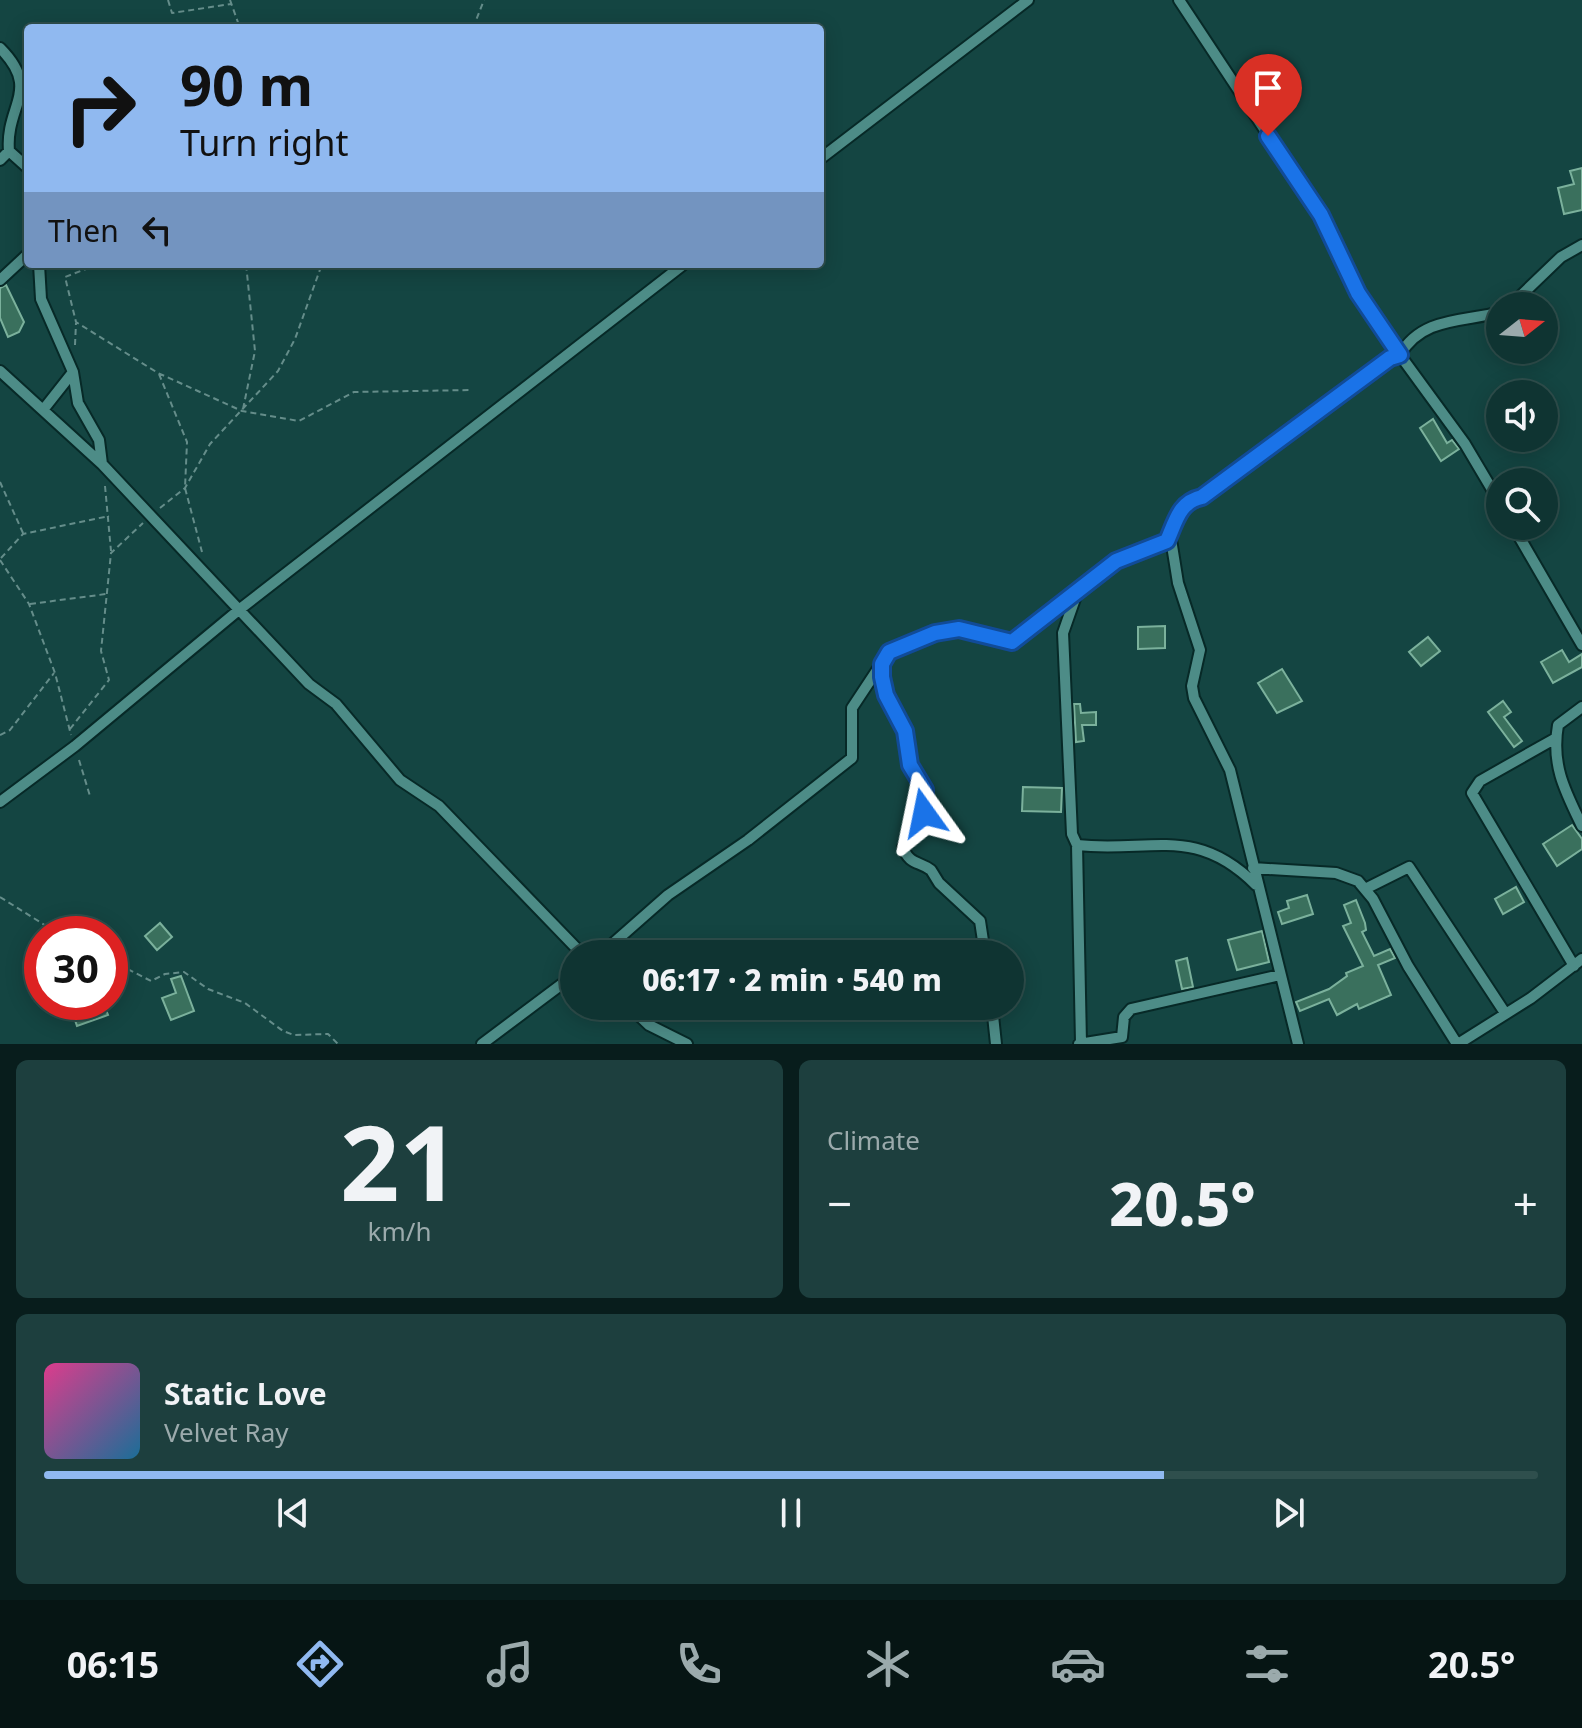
<!DOCTYPE html>
<meta charset="utf-8">
<style>
body{margin:0;font-family:"Noto Sans",sans-serif;background:#1d3f3e;color:#f1f3f6;height:100vh;display:flex;flex-direction:column;font-size:30px;white-space:nowrap}
*{box-sizing:border-box;margin:0}
p{font-size:26px;color:#9baaac}
.icon{flex:none;width:44px;height:44px;fill:none;stroke:currentColor;stroke-width:2;stroke-linecap:round;stroke-linejoin:round}
.map{position:relative;height:1044px;overflow:hidden}
.details{display:flex;flex-direction:column;gap:16px;padding:16px;background:#081d1c;flex:1}
.details>*{flex:none}
.banner{position:absolute;left:24px;top:24px;width:800px;height:244px;border-radius:8px;box-shadow:0 4px 20px #0003,0 0 0 2px #2f4f4d;background:#90b9f0;color:#111;overflow:hidden}
.needle{width:52px;rotate:73deg}
.controls{position:absolute;left:1486px;top:292px;display:grid;gap:16px}
.controls a{display:grid;place-items:center;width:72px;height:72px;border-radius:50%;background:#0f3432;box-shadow:0 4px 20px #0003,0 0 0 2px #2f4f4d;font-size:40px}
.speed{position:absolute;left:24px;top:916px;display:flex;gap:16px;font-size:40px;font-weight:700;text-align:center}
.speed>*{display:grid;place-content:center;width:104px;height:104px;border-radius:50%;background:#0f3432;box-shadow:0 4px 20px #0003,0 0 0 2px #2f4f4d;line-height:1}
.speed .limit{border:12px solid #d22;background:#fff;color:#111}
.pin{position:absolute;display:grid;place-items:center;width:68px;height:68px;color:#fff;margin:-82px -34px;border-radius:50% 50% 50% 0;rotate:-45deg;box-shadow:0 0 8px #0007}
.pin .icon{rotate:45deg}
.me{position:absolute;width:88px;margin:-44px;rotate:348deg;stroke-linejoin:round;filter:drop-shadow(0 0 6px #0008)}
.turn{display:flex;align-items:center;gap:28px;height:168px;padding:0 24px;font-size:36px}
.turn .icon{width:104px;height:104px;stroke-width:2.5}
.turn b{display:block;font-size:56px;line-height:68px}
.then{display:flex;align-items:center;height:76px;padding:0 24px;background:#0003;gap:16px;font-size:30px}
.big{font-size:60px;font-weight:800;line-height:1.1}
.details .widget{flex:1;display:flex;flex-direction:column;justify-content:center;gap:12px;min-width:0;padding:0 28px;border-radius:12px;background:#1d3f3e}
.details .dial{align-items:center;gap:0}
.dial b{font-size:104px;line-height:1}
.song{display:flex;align-items:center;gap:24px}
.cover{width:96px;height:96px;border-radius:12px;background:linear-gradient(135deg,hsl(330 70% 55%),hsl(200 70% 35%))}
.played{height:8px;border-radius:4px;background:linear-gradient(90deg,#90b9f0 75%,#2f4f4d 75%)}
.keys{display:flex;justify-content:space-around;direction:ltr}
.heat{display:flex;justify-content:space-between;align-items:center;font-size:44px;direction:ltr}
.details .tiles{flex:1;display:grid;gap:16px;grid-template-columns:1fr 1fr}
.widget:last-child{grid-column:span 2}
.trip{position:absolute;left:560px;top:940px;width:464px;height:80px;border-radius:40px;background:#0f3432;box-shadow:0 4px 20px #0003,0 0 0 2px #2f4f4d;font-weight:800;line-height:80px;text-align:center}
.tab-bar{display:flex;height:128px;justify-content:space-around;align-items:center;background:#061514;color:#9baaac}
.tab-bar .icon{width:56px;height:56px}
.tab-bar .selected{color:#90b9f0}
.tab-bar b{font-size:36px;color:#f1f3f6}
.map>svg:first-child{display:block}
</style>
<div class="map">
<svg width="1582" height="1044" viewBox="0 0 1582 1044">
<rect width="100%" height="100%" fill="#144542"/>
<path fill="#3a705d" stroke="#7bb19c" stroke-width="2" d="M1582,168V210L1564,214L1558,188L1574,184L1570,171Z
M6,285L24,322L19,332L8,337L0,318V288Z
M1433,419L1447,443L1452,440L1459,449L1441,461L1420,428Z
M1165,626V648L1138,649V627Z
M1428,637L1440,651L1421,666L1409,652Z
M1562,650L1569,662L1582,654V667L1553,683L1541,662Z
M1282,669L1302,701L1277,713L1258,683Z
M1503,701L1511,712L1504,717L1522,741L1514,747L1488,712Z
M1074,704H1080L1081,713L1096,712V725H1082L1084,741L1076,742Z
M1023,787L1062,788L1061,812L1022,811Z
M1572,825L1582,839V849L1557,866L1543,844Z
M1516,887L1524,902L1503,914L1495,899Z
M1307,895L1313,914L1282,924L1278,912L1289,908L1287,901Z
M1356,900L1365,923L1366,930L1362,932L1374,956L1390,949L1395,958L1378,965L1391,995L1359,1009L1357,1004L1337,1015L1329,999L1300,1011L1296,1002L1329,989L1347,976L1346,973L1363,966L1343,926L1351,923L1344,905Z
M160,923L172,937L157,950L145,936Z
M1262,931L1269,962L1237,970L1228,940Z
M1187,958L1193,987L1182,989L1176,961Z
M181,976L194,1011L171,1020L162,998L176,993L171,979Z
M104,1005L108,1015L77,1026L74,1017Z"/>
<g fill="none" stroke-linecap="round" stroke-linejoin="round">
<defs>
<path id="minor" d="M1179,0L1321,215L1358,293L1400,355C1422,316 1466,322 1500,312
M0,48C42,90 5,105 9,151L28,168
M820,159L1028,0
M0,160L9,151
M39,264L41,299L73,372L78,403L99,440L102,464
M0,280L28,254
M1510,306L1561,257L1582,245
M0,371L102,464L309,684L336,704L400,780L439,806L582,954
M43,410L73,372
M1513,526L1582,645
M1170,533L1178,583L1200,650L1192,686L1194,698L1230,770L1298,1044
M1077,593L1063,633L1072,834L1077,845C1150,853 1195,824 1256,885
M882,664L886,695L905,731L910,765L926,799L918,828L903,847C909,865 919,861 931,870L939,883L980,921L985,954
M1582,707L1558,725C1551,765 1565,791 1582,826
M1556,738L1480,781L1472,793L1574,966
M0,802L75,746L240,609L684,264
M1077,845L1081,1043
M1253,868L1336,873L1358,881L1373,899L1408,966L1457,1044
M1365,889L1409,867L1505,1013
M601,954L668,895L748,840L852,758V708L889,652L935,633L959,629L1012,642L1116,561L1167,541C1176,522 1179,502 1202,497L1395,354L1400,355L1465,444L1500,503
M629,1006L649,1025L687,1044
M992,1006L996,1044
M482,1044L574,975
M1079,1044L1122,1037L1124,1017L1131,1009L1280,975
M1458,1044L1531,998L1582,959"/>
</defs>
<use href="#minor" stroke="#072927" stroke-width="14"/>
<path stroke="#658d8a" stroke-width="2" stroke-dasharray="6 4" stroke-linecap="butt" d="M168,0L172,13L231,4
M230,0L240,28
M473,28L484,0
M99,264L65,277L76,322L158,373L242,411L299,421L354,392L471,390
M75,345L76,323
M159,374L187,442L185,488L202,552
M243,409L255,351L246,264
M0,482L23,533
M105,486L111,551
M160,508L185,488L210,444L278,371L295,339L322,264
M1,558L23,534L109,516
M0,560L29,604L55,673L71,735
M30,604L106,594
M70,729L109,680L101,651L111,553L143,523
M0,735L10,730L54,673
M79,760L90,796
M0,897L59,934
M110,960L151,981L165,974L184,972L208,989L245,1003L283,1031L294,1035L328,1034L338,1044"/>
<use href="#minor" stroke="#4d8c87" stroke-width="10"/>
</g>
<g fill="none" stroke-linecap="round" stroke-linejoin="round">
<defs>
<path id="route" d="M924,813L925,790L910,765L905,731L886,695L882,677V664L889,652L935,633L959,629L1012,642L1116,561L1167,541C1176,521 1179,502 1202,497L1390,358L1400,355L1358,293L1321,215L1268,136"/>
</defs>
<use href="#route" stroke="#114b97" stroke-width="20"/>
<use href="#route" stroke="#1a73e8" stroke-width="14"/>
</g>
</svg>
<div class="controls">
<a><svg class="needle" viewBox="-14 -14 28 28"><path d="M0-13l5 13h-10z" fill="#e53935"/><path d="M0 13l5-13h-10z" fill="#9baaac"/></svg></a>
<a><svg class="icon" aria-label="sound" viewBox="0 0 24 24"><path d="M4 9h4l5-4v14l-5-4H4zM17 9q2 3 0 6"/></svg></a>
<a><svg class="icon" aria-label="search" viewBox="0 0 24 24"><circle cx="10" cy="10" r="6"/><path d="M15 15l6 6"/></svg></a>
</div>
<div class="speed"><div class="limit">30</div></div>
<div class="pin" style="left:1268px;top:136px;background:#d93025"><svg class="icon" aria-label="arrive" viewBox="0 0 24 24"><path d="M6 21V4h12l-3 4 3 4H6"/></svg></div>
<svg class="me" style="left:924px;top:813px" viewBox="-20 -20 40 40"><path d="M0-17L14 15 0 8-14 15z" fill="#1a73e8" stroke="#fff" stroke-width="4"/></svg>
<div class="trip">06:17 · 2 min · 540 m</div>
<div class="banner">
<div class="turn"><svg class="icon" aria-label="right" viewBox="0 0 24 24"><path d="M7 20v-9h11M14 6l5 5-5 5"/></svg><div><b>90 m</b>Turn right</div></div>
<div class="then">Then<svg class="icon" aria-label="left" viewBox="0 0 24 24"><path d="M17 20v-9H6M10 6l-5 5 5 5"/></svg></div>
</div>
</div>
<section class="details">
<div class="tiles">
<div class="widget dial"><b>21</b><p>km/h</p></div>
<div class="widget"><p>Climate</p>
<div class="heat"><a>−</a><b class="big">20.5°</b><a>+</a></div>
</div>
<div class="widget">
<div class="song"><i class="cover"></i><div><b>Static Love</b><p>Velvet Ray</p></div></div>
<div class="played"></div>
<div class="keys"><svg class="icon" aria-label="previous" viewBox="0 0 24 24"><path d="M18 5L8 12l10 7zM5 5v14"/></svg><svg class="icon" aria-label="pause" viewBox="0 0 24 24"><path d="M8 5v14M16 5v14"/></svg><svg class="icon" aria-label="next" viewBox="0 0 24 24"><path d="M6 5l10 7-10 7zM19 5v14"/></svg></div>
</div>
</div>
</section>
<nav class="tab-bar">
<b>06:15</b>
<svg class="icon selected" aria-label="directions" viewBox="0 0 24 24"><path d="M12 3l9 9-9 9-9-9zM9 14v-3h6M13 9l2 2-2 2"/></svg>
<svg class="icon" aria-label="music" viewBox="0 0 24 24"><path d="M9 18V5l10-2v13"/><circle cx="6" cy="18" r="3"/><circle cx="16" cy="16" r="3"/></svg>
<svg class="icon" aria-label="phone" viewBox="0 0 24 24"><path d="M5 4h4l2 5-3 2q2 4 5 5l2-3 5 2v4C11 20 4 13 5 4z"/></svg>
<svg class="icon" aria-label="climate" viewBox="0 0 24 24"><path d="M12 3v18M4 7l16 10M4 17L20 7"/></svg>
<svg class="icon" aria-label="car" viewBox="0 0 24 24"><path d="M5 17H2v-5l4-1 3-4h7l3 4 3 1v5h-3M9 17h6M6 11h13"/><circle cx="7" cy="17" r="2"/><circle cx="17" cy="17" r="2"/></svg>
<svg class="icon" aria-label="filters" viewBox="0 0 24 24"><path d="M4 7h16M4 17h16"/><circle cx="9" cy="7" r="2"/><circle cx="15" cy="17" r="2"/></svg>
<b>20.5°</b>
</nav>
